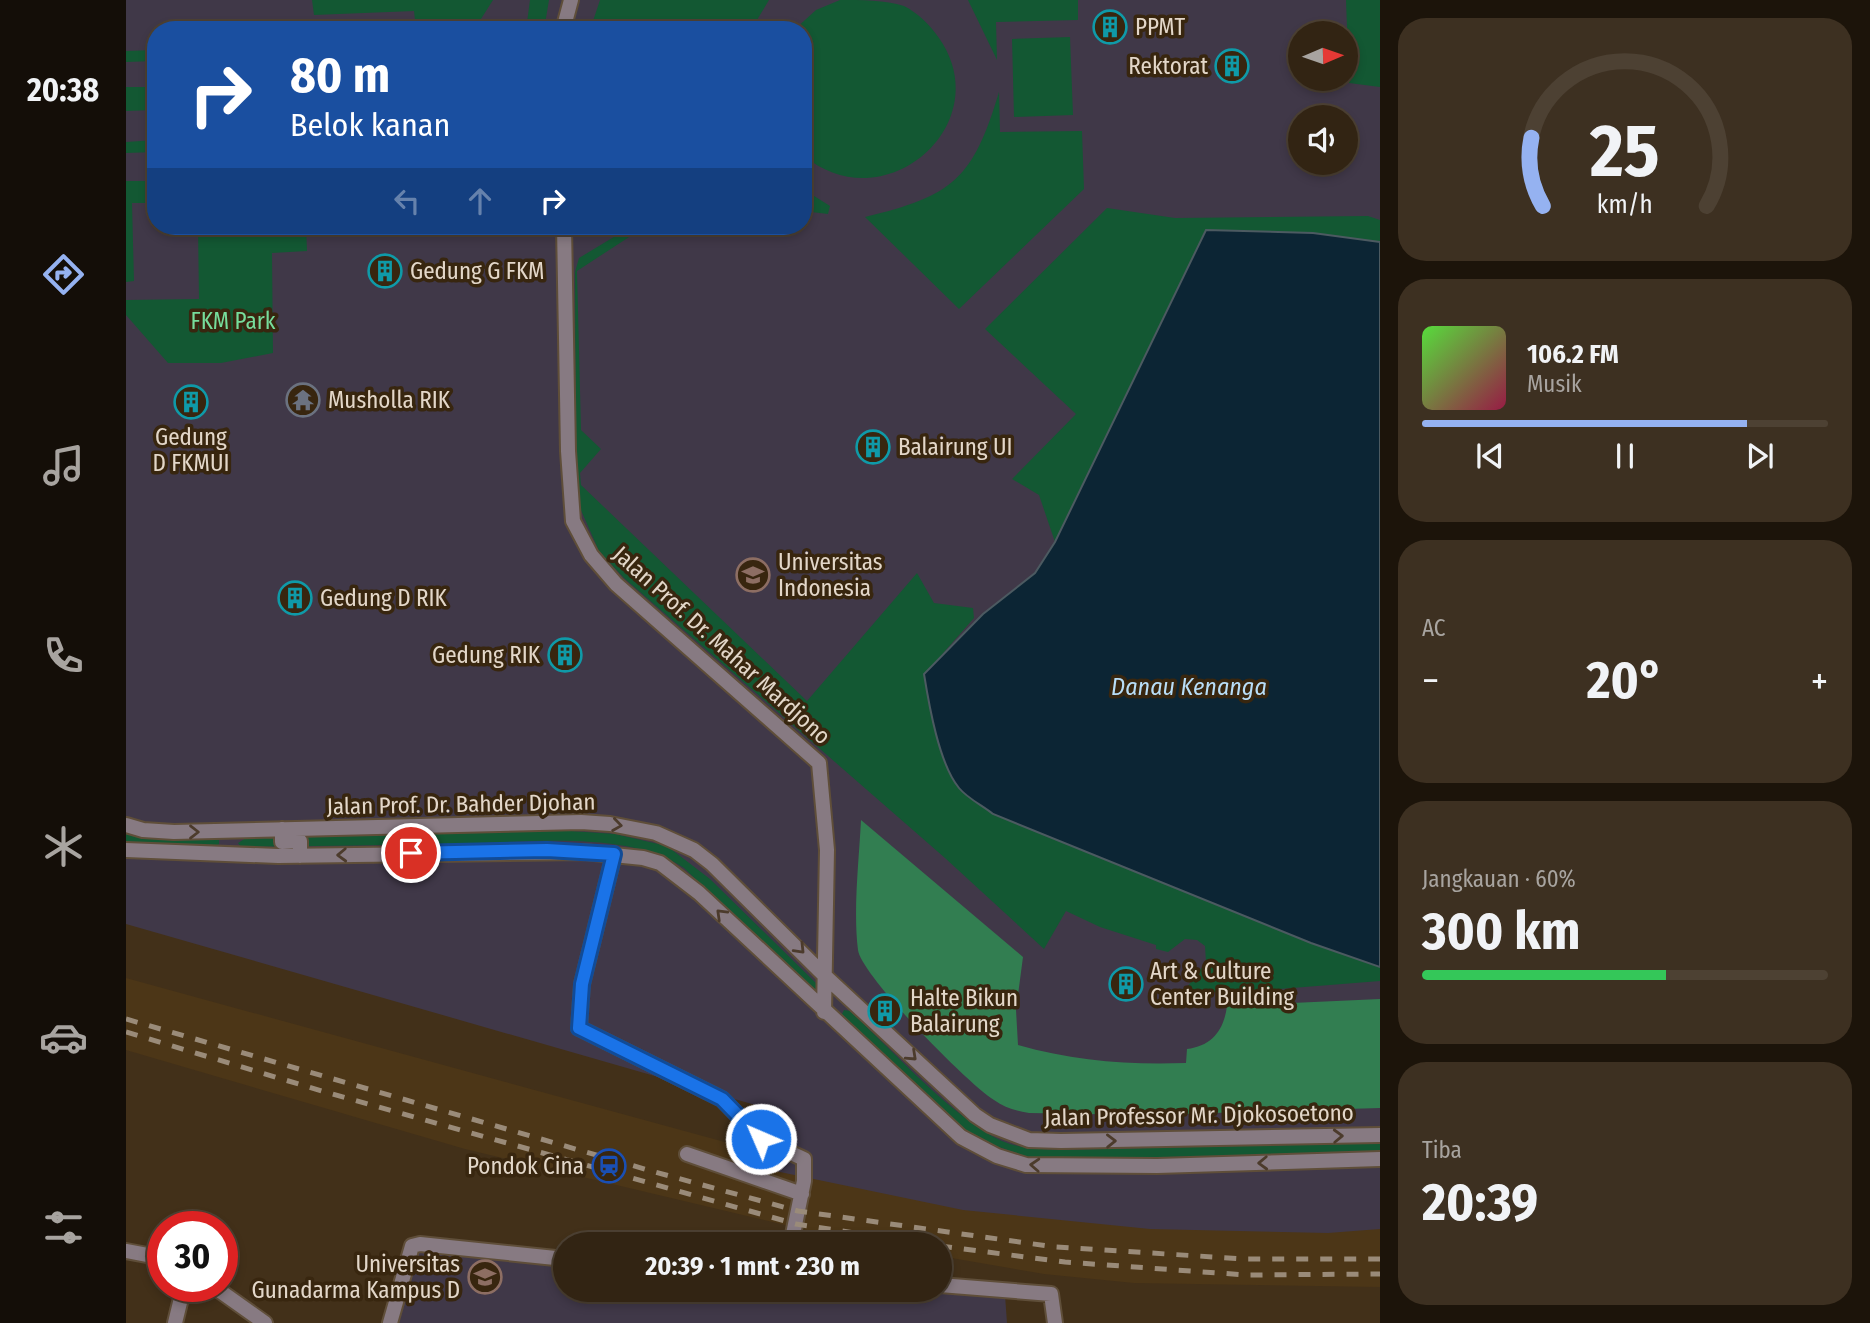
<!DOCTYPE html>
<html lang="id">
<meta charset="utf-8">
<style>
body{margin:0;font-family:"Fira Sans Condensed",sans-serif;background:#3d3021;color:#f1f3f6;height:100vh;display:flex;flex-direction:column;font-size:26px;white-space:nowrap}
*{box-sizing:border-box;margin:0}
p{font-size:23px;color:#a8a4a0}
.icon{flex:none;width:38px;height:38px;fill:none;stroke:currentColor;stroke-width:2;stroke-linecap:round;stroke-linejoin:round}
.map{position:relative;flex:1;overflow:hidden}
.panel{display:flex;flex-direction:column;gap:18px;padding:18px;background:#1c140a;width:490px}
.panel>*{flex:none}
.hud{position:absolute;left:21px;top:21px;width:665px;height:214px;border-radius:28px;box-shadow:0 4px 10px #0003,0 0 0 2px #4d4133;background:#1a4fa0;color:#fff;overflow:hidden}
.needle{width:46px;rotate:88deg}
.fabs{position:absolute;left:1162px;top:21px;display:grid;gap:14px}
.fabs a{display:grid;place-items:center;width:70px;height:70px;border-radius:50%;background:#322413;box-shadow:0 4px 10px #0003,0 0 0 2px #4d4133;font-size:35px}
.speed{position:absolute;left:21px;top:1211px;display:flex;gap:14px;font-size:35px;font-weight:700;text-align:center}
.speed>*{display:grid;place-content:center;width:91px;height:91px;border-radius:50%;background:#322413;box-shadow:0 4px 10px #0003,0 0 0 2px #4d4133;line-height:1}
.speed .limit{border:10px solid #d22;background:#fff;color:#111}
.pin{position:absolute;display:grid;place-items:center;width:60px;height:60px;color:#fff;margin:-30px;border:4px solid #fff;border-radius:50%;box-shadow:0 2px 7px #0007}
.me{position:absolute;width:77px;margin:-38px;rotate:315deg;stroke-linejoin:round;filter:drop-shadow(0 0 5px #0008)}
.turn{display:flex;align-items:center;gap:24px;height:147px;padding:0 28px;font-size:32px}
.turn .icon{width:91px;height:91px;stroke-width:2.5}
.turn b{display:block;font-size:49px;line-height:60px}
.lanes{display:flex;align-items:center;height:66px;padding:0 28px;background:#0003;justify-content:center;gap:35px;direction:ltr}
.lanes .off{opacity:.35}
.big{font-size:52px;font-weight:700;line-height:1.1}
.panel .tile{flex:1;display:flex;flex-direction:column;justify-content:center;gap:10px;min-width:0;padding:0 24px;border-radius:28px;background:#3d3021}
.panel .dial{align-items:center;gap:0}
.dial svg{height:182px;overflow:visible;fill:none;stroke:#4d4133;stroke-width:7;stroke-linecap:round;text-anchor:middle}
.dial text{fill:#f1f3f6;stroke:none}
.song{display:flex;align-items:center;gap:21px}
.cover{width:84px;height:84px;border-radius:10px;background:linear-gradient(135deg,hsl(110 70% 55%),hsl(340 70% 35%))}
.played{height:7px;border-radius:4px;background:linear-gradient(90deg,#95b2f1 80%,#4d4133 80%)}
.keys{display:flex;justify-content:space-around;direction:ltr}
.heat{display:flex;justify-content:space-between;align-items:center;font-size:38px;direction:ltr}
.charge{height:10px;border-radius:5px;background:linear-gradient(90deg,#34c759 60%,#4d4133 0)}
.trip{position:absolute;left:427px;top:1232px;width:399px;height:70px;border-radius:35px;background:#322413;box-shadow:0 4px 10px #0003,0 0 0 2px #4d4133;font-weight:700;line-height:70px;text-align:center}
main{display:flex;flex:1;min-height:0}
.tabs{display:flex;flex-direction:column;width:126px;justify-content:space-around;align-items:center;background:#140e08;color:#a8a4a0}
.tabs .icon{width:49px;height:49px}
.tabs .selected{color:#95b2f1}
.tabs b{font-size:32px;color:#f1f3f6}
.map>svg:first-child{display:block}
</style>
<main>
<nav class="tabs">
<b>20:38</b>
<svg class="icon selected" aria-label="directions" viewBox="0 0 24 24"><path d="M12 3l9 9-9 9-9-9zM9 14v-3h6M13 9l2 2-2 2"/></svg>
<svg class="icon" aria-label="music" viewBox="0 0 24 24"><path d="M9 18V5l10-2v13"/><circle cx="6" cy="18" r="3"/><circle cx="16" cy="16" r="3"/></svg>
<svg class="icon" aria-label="phone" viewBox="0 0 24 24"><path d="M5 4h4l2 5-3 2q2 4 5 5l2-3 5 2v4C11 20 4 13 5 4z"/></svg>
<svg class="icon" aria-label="climate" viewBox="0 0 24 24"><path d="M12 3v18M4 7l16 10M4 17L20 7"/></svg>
<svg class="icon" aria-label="car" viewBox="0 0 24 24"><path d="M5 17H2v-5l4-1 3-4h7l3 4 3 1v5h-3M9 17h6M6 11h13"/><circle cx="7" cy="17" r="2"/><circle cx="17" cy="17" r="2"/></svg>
<svg class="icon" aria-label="filters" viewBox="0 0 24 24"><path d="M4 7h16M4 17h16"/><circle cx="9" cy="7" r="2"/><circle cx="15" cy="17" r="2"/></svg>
</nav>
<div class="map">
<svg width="1254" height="1323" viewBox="0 0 1254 1323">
<rect width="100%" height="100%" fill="#423019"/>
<path fill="#4c3617" d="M0,978L686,1166L1254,1220V1287L1008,1283L918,1274L814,1256V1244H752L676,1229L339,1149L0,1050Z"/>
<path fill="#403848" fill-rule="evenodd" d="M0,0H1254V1229L1202,1233L1024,1229L837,1210L635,1168L647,1110L0,924ZM30,30H677V226H30ZM1174,33H1220V79H1174ZM1174,117H1220V163H1174Z
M301,1250L439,1265V1290H553L577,1299L651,1300L659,1290H798L879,1295L881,1323H268L285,1255Z"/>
<path fill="#135833" d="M186,0H367L348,30H290L288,11L188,15Z
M404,0H423L418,30H400Z
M474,0H643L625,30H464Z
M714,0C735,0 759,0 778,6C792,13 804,25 813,38C873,124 758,224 677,155V30H668L690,10Z
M842,0H952V20L870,22L871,60Z
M1220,0H1254V87L1223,83Z
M944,37L947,115L888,117L886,39Z
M30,50V61L0,62V51Z
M0,87H30V110L0,111Z
M873,92L874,132L956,131L958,189L833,309L739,217C827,196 847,179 873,92Z
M30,140V152L0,153V142Z
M0,181H30V203H6L8,281L0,282Z
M677,189L704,206L702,214L677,211Z
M981,208L1049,218L1242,216L1254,220V242L1080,231L929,542L913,495L886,479L950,414L859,329Z
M72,226H180L181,251L146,253L147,353L95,363H42L0,315V300L73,299Z
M506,226H520L451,271L455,430L475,449L454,473L455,485L681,701L791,573L808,603L847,608L848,618L798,675L811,728L867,814L1185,943L1254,967V981L1101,993L1059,990L1080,962L1079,946L1071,940L1059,939L1042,952L1030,949V945L974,927L940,911L918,949L819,858L498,578L473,551L450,499L449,272L453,258Z
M430,830L489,834L541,846L584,879L693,986V992L689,994L558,868C501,829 396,843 328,844C257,845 186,846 115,847L112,843L120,838L135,837Z
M0,832L88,836L93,839V844L90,847L0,844Z
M718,1010L724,1011C764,1048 829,1120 876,1141C895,1149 915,1149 935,1150L1254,1143V1153L936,1159L902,1157L855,1141L839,1130L719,1021L715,1016Z"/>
<path fill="#327e51" d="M735,820L897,957L890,1010L892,1045C948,1061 1002,1065 1060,1063L1061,1049C1086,1046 1098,1030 1101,1006L1254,999V1108L1019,1115L903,1113C890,1111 879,1108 868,1100C843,1085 735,975 732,950C727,910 733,861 735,820Z"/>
<path fill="#0c2534" stroke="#4c5a61" stroke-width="2" d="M1080,230L1187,233L1254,242V967L1185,943L867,814C857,806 841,798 833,788C813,764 803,705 798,674L857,614L909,573L929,542Z"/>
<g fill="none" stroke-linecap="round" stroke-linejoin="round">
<defs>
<path id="street" d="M437,30L445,0
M438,226L442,451L447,521L465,555L490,584L693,763L701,850L698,1012
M0,825L17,830L48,832L455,822L484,824L530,833L568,850L586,864L700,977L849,1115L864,1125L903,1140L935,1141L1254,1135
M156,829V842L174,841V856
M0,850L152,856L458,852L517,858L534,863L573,893L835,1137L871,1156L900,1165L1031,1166L1254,1159
M488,854L456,984L453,1028L596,1099L635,1139L678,1159V1181L665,1244
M561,1154L676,1194
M0,1251L37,1258
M814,1285L925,1294L929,1323
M87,1286L139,1323
M622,1290L649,1295L655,1290
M49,1323L58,1286
M264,1323L286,1246L294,1244L439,1259"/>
</defs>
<use href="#street" stroke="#5f4e39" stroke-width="18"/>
<use href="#street" stroke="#877a82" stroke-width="14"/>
<path stroke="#9a8b79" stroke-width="5" stroke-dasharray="12 12" stroke-linecap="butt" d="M0,1019L529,1172L672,1211L929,1247L1120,1259H1254
M0,1032L199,1092L670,1224L801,1244
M814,1246L939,1262L1120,1275L1254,1274"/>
</g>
<defs><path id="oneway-chevron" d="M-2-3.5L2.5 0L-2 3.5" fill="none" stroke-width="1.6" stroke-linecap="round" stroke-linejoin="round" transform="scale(1.75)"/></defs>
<g stroke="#4c3b2c">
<use href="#oneway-chevron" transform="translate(491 825) rotate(8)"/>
<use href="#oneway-chevron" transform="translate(68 832)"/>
<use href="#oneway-chevron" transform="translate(216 855) rotate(178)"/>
<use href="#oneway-chevron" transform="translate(595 914) rotate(-136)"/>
<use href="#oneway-chevron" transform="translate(674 949) rotate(46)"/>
<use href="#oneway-chevron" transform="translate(786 1056) rotate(43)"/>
<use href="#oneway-chevron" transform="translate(1212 1136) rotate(-2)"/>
<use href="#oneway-chevron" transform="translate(985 1141) rotate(-1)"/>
<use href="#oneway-chevron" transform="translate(1137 1163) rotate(178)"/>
<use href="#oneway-chevron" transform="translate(909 1165) rotate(-177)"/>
</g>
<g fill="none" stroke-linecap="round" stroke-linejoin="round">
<defs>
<path id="route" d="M285,853L421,850L488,854L456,984L453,1028L596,1099L635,1139"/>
</defs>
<use href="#route" stroke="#114b97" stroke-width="18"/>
<use href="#route" stroke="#1a73e8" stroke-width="12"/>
</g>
<defs>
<symbol id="building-ring" viewBox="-11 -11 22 22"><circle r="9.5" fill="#38260f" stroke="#0f9aa8" stroke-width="1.5"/><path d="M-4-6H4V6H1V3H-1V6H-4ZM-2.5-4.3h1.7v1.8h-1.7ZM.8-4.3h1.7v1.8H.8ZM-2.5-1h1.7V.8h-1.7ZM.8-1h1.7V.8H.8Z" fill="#0f9aa8"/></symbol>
<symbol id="temple-ring" viewBox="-11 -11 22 22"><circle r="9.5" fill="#38260f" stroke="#6b7280" stroke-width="1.5"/><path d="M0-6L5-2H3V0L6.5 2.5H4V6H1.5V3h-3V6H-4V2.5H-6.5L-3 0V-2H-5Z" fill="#6b7280"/></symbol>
<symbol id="university-ring" viewBox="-11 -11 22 22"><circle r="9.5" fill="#38260f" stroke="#8d6e63" stroke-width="1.5"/><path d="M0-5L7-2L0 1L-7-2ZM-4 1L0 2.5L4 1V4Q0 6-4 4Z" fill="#8d6e63"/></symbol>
<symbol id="station-ring" viewBox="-11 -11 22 22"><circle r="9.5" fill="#38260f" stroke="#1a4fb4" stroke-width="1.5"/><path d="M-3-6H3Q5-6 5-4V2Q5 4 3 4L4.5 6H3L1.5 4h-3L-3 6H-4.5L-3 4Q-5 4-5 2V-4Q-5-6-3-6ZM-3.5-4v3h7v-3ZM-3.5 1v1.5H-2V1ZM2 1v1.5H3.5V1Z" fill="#1a4fb4"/></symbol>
</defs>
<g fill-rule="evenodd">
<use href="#building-ring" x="965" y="8" width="38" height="38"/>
<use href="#building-ring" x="1087" y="47" width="38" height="38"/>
<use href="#building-ring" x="240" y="252" width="38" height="38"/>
<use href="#temple-ring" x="158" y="381" width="38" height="38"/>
<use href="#building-ring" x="46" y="383" width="38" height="38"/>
<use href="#building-ring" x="728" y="428" width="38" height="38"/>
<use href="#university-ring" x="608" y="556" width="38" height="38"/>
<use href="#building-ring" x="150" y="579" width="38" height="38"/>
<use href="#building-ring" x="420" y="636" width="38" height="38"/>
<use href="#building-ring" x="981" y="965" width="38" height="38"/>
<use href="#building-ring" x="740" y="992" width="38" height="38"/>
<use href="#station-ring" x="464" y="1147" width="38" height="38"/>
<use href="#university-ring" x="340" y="1258" width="38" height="38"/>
</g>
<g text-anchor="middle" stroke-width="7" stroke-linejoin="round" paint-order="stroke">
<g font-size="23" fill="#e3d7c9" stroke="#38260f" text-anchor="start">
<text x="1009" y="35">PPMT</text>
<text x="1082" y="74" text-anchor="end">Rektorat</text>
<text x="284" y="279">Gedung G FKM</text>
<text x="202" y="408">Musholla RIK</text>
<text x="65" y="445" text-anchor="middle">Gedung<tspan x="65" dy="26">D FKMUI</tspan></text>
<text x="772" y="455">Balairung UI</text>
<text x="652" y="570">Universitas<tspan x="652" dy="26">Indonesia</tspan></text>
<text x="194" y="606">Gedung D RIK</text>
<text x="414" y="663" text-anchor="end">Gedung RIK</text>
<text x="1024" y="979">Art &amp; Culture<tspan x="1024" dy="26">Center Building</tspan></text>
<text x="784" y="1006">Halte Bikun<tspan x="784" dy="26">Balairung</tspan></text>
<text x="458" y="1174" text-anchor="end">Pondok Cina</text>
<text x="334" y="1272" text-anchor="end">Universitas<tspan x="334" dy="26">Gunadarma Kampus D</tspan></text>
</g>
<g font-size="23" fill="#76dd9c" stroke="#38260f">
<text x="107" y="329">FKM Park</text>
</g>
<g font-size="23" fill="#e3d7c9" stroke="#38260f">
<text transform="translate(596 645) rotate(42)" y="8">Jalan Prof. Dr. Mahar Mardjono</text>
<text transform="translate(335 804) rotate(-1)" y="8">Jalan Prof. Dr. Bahder Djohan</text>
<text transform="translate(1073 1115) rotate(-1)" y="8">Jalan Professor Mr. Djokosoetono</text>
</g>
<g font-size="24" font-style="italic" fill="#b8def8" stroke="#38260f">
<text x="1063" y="695">Danau Kenanga</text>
</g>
</g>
</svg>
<div class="fabs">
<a><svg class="needle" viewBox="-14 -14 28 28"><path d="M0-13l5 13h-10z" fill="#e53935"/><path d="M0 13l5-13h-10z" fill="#a8a4a0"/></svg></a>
<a><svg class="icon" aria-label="sound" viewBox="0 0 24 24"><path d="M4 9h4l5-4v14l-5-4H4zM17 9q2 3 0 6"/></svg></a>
</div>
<div class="speed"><div class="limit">30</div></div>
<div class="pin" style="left:285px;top:853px;background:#d93025"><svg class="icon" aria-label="arrive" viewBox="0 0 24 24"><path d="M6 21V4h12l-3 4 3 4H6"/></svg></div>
<svg class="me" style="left:635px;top:1139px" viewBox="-20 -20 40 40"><circle r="17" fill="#1a73e8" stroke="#fff" stroke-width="3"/><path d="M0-11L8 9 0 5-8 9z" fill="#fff"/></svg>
<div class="trip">20:39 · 1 mnt · 230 m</div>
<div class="hud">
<div class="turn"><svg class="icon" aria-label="right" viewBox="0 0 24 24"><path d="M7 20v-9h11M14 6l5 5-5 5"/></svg><div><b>80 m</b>Belok kanan</div></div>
<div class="lanes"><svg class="icon off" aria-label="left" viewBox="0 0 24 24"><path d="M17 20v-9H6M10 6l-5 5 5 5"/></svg><svg class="icon off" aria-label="ahead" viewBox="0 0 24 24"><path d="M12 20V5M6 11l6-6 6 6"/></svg><svg class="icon" aria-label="right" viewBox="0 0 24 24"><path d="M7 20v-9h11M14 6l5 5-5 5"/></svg></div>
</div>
</div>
<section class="panel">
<div class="tile dial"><svg viewBox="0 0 100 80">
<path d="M14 69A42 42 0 1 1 86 69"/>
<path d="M14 69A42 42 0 0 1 9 39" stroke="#95b2f1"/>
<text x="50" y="56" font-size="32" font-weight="700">25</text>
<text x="50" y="72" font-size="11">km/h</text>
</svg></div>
<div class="tile">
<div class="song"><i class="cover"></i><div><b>106.2 FM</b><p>Musik</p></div></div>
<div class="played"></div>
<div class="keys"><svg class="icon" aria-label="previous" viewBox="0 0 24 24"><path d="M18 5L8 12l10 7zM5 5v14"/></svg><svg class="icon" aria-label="pause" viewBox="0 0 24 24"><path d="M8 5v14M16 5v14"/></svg><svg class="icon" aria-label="next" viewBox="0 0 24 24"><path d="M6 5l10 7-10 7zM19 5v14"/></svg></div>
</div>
<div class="tile"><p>AC</p>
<div class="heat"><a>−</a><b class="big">20°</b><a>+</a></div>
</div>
<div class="tile"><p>Jangkauan · 60%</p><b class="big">300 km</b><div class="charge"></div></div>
<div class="tile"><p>Tiba</p><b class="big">20:39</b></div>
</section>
</main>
